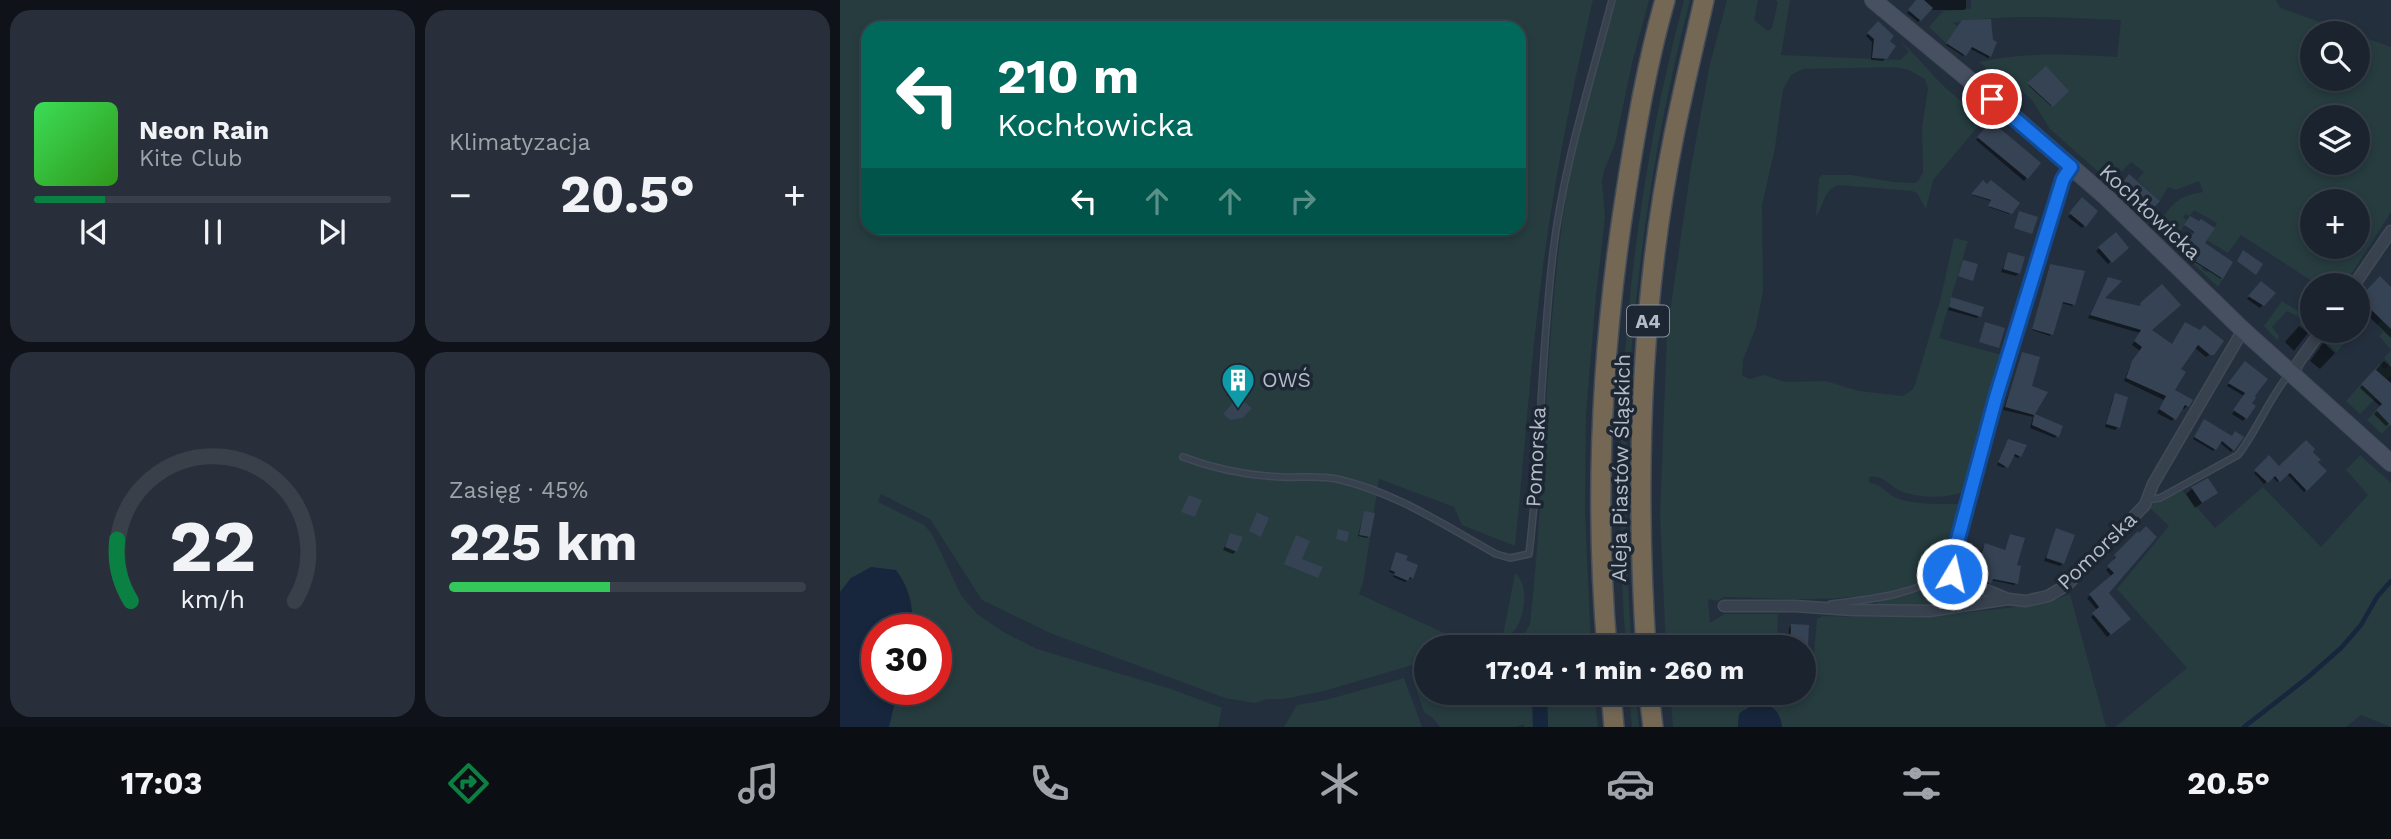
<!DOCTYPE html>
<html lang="pl">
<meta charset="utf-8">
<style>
body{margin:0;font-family:"Work Sans",sans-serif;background:#282f3a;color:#f1f3f6;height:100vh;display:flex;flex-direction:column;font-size:26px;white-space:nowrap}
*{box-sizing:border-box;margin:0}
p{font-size:23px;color:#a0a4aa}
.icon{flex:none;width:38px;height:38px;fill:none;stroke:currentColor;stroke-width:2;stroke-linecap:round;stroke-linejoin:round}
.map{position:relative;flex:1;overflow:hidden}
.panel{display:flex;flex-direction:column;gap:10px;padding:10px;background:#0f1319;width:840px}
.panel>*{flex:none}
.top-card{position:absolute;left:21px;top:21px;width:665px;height:214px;border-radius:21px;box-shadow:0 4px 10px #0003,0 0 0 2px #39404a;background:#00695c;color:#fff;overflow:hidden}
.tools{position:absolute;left:1460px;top:21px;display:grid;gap:14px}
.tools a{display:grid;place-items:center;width:70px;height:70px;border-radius:50%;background:#1b232e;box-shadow:0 4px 10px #0003,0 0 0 2px #39404a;font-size:35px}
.speed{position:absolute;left:21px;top:614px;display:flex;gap:14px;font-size:35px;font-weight:700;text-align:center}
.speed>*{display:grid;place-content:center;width:91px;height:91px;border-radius:50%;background:#1b232e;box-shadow:0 4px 10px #0003,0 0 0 2px #39404a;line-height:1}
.speed .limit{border:10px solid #d22;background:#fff;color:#111}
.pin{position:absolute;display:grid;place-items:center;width:60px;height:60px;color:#fff;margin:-30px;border:4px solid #fff;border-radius:50%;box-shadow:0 2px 7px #0007}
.me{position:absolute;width:77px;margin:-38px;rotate:9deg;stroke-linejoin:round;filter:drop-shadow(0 0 5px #0008)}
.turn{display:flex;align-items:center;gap:24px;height:147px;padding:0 21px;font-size:32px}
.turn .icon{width:91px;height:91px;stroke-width:2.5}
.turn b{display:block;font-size:49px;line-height:60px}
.lanes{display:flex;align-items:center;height:66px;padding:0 21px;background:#0003;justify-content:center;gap:35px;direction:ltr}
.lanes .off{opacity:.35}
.big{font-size:52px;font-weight:700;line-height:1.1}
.panel .card{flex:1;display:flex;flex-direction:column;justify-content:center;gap:10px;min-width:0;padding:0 24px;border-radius:21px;background:#282f3a}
.panel .dial{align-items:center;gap:0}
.dial svg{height:182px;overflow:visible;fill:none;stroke:#39404a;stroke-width:7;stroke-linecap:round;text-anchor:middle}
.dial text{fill:#f1f3f6;stroke:none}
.song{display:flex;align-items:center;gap:21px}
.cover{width:84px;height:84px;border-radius:10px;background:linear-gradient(135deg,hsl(130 70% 55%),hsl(110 70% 35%))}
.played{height:7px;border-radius:4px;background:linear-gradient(90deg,#0b8043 20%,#39404a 20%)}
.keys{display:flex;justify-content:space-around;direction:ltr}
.heat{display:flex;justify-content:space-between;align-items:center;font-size:38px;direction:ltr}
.charge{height:10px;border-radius:5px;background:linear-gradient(90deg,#34c759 45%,#39404a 0)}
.panel .tiles{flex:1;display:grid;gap:10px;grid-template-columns:repeat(2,1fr)}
.trip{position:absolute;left:574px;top:635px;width:402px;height:70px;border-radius:35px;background:#1b232e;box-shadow:0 4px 10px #0003,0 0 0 2px #39404a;font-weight:700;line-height:70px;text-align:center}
.dock{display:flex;height:112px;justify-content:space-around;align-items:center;background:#0b0e12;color:#a0a4aa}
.dock .icon{width:49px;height:49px}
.dock .current{color:#0b8043}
.dock b{font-size:32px;color:#f1f3f6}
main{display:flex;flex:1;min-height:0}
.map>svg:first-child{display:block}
</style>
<main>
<section class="panel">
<div class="tiles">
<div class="card">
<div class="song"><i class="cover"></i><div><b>Neon Rain</b><p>Kite Club</p></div></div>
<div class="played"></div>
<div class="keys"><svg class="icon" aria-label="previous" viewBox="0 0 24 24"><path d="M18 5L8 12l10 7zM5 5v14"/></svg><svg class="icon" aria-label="pause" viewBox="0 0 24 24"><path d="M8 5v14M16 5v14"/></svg><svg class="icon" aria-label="next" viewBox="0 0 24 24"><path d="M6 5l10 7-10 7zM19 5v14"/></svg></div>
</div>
<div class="card"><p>Klimatyzacja</p>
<div class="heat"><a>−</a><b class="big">20.5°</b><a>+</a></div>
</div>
<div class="card dial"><svg viewBox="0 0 100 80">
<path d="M14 69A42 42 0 1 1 86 69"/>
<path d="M14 69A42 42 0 0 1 8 42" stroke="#0b8043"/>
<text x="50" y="56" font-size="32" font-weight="700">22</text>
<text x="50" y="72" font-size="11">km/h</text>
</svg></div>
<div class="card"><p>Zasięg · 45%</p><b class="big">225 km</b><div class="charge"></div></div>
</div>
</section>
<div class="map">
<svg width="1551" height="727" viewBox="0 0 1551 727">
<rect width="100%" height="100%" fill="#242f3e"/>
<path fill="#263c3f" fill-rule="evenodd" d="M0,0H753C731,93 713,187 701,282C690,370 684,458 675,546L622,525L614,507L539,479L523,583L519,594L613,637L642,645L663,635L675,573C684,581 685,591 684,603C679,657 627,647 586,648V661L484,691L444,699H427L415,703L385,698L210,633L142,600L90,519L41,494L38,502L84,525L92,534L121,595L137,614L165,633L197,649L331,689L382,708L378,727H26L0,697ZM28,28H679V228H28ZM37,630H96V690H37Z
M776,0H809L793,59L775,144L764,171L762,182L765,217L756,296L746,414L745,511L751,647H665L682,639L690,624C705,489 704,352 723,217C733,143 757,71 776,0Z
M844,0H850C796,210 774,431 792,647H786C769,431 788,210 844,0Z
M887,0H918L914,20L928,31L932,28L938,2L934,0H950L941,55L1060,60L1069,52L1060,41C1087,63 1112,108 1150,112L1093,180L1086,209L1077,193L1072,191L999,185C983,189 985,205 976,216L979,178L982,175H1011L1053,182L1075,183L1079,180L1083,172L1082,127L1088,89L1085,79L1069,70L1055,67L963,69L951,75L943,90L941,103L935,148L922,205L923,291L916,327L903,360L902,375L909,379L924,375L945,382L986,381L1019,391L1063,396L1072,390L1075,385L1101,297L1114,238L1128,241L1099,338L1162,355L1124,491C1109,499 1078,498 1063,492C1050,488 1044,474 1029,477V483C1041,483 1047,495 1059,499C1079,505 1101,504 1122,504L1109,555C1086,611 936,598 884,597L877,601L868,599L870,623L884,614H938L937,647L826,648L820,516L827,333L851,167L870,64Z
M1131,0H1436L1440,8L1512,33H1472V79H1517V35L1551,47V212L1504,285H1478L1401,235L1388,253L1367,240L1377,223L1354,210L1350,216L1345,214L1343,218L1347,220L1341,231L1331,237L1323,217C1337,199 1341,196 1363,192L1359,181L1336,190L1328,187L1320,201L1297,180L1304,172L1291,162L1271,183L1210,129L1192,100L1170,81L1157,77L1139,62C1185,51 1230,55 1277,57L1281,20C1225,18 1168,13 1112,23L1118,26L1106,43L1089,27L1103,11L1131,9ZM1472,117H1517V163H1472ZM1472,201H1517V247H1472Z
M1341,252L1363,266L1362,269L1367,272L1369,270L1383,279L1378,287Z
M1472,296V331H1478L1474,336L1459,324L1462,319L1447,311L1432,327L1439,336L1437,340L1424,326L1442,301L1460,312Z
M1542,320L1551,329V350L1539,336L1543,332L1537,325Z
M1485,331H1516L1497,352L1481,338Z
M1551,350V376L1546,379L1535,369L1539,364L1545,369L1550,364L1544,358Z
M1521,384L1536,398L1520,414L1506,401Z
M1536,410L1550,425L1542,434L1527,420Z
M1520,455L1551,483V727L1521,715L1506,727H1275L1347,668L1277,589L1329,526L1310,508L1314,503L1342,490L1375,528L1423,487L1481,547L1528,495L1506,470Z
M1105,578L1153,597L1090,608L1036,605L1037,601C1061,598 1084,589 1105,578Z
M1230,594L1266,727H942C938,701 918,698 899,714L898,727H833L830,693H964V688H971L977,619L983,616C1035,618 1088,617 1140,611C1170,608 1202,605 1230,594Z
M586,672V693H692L693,727H684V724L676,727H600L593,718L584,712L572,677Z
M564,678L582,727H444L457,705L486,700Z
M707,693H754L758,727H708Z
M789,693H796L799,727H792Z"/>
<path fill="#17263c" d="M31,567L56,570C69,587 75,609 71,630H37V690H58L49,727H0V592L11,578Z
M692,693H707L708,727H693Z
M925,704C937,709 940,714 942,727H898L899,714C907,707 914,705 925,704Z"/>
<path fill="#0007" d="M1078,0H1126V8L1124,10H1089L1078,22L1067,13Z
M1038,23L1047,41L1046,58L1043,61L1031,60L1032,42L1026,36Z
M1120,24L1150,56L1148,58L1129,48L1123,56L1106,45Z
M1206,69L1226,91L1211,106L1188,85Z
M1151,123L1198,164L1184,181L1136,140Z
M1290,176L1318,201L1307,213L1279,189Z
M1143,183L1177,204L1169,214L1149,207L1151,201L1132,195Z
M1242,200L1256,211L1242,228L1228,217Z
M1350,219L1362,244L1391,263L1381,279L1341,253L1354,233L1345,226Z
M1276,234L1287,247L1268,264L1256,251Z
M1168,254L1179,273L1176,276L1161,272Z
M1209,267L1233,304L1232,306L1221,303L1210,336L1192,330Z
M1540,279L1551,289V338L1517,305V302Z
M1266,283L1261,299L1332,346L1343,328L1372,353L1366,357L1355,348L1338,370L1333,391L1347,406L1344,409L1341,408L1332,421L1317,413L1324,400L1284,381L1290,366L1300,351L1292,345L1300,333L1248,318Z
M1421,283L1433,293L1420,308L1407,299Z
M1112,299L1139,316L1137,318L1108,310Z
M1459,326L1468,333L1454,351L1445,342Z
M1486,331H1494L1484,343L1495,353L1480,369L1470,361L1486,339Z
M1183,354L1189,387L1206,393L1193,415L1221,427L1215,438L1190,428L1193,417L1163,410Z
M1544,361L1551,367V421L1546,426L1534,414L1541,407L1520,388Z
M1403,366L1410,404L1414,407L1403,421L1392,414L1404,396L1387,386Z
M1276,395L1278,427L1275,430L1265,427L1273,398Z
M1362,424L1393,450L1391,452L1379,442L1373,451L1353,439Z
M1166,443L1180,456L1178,458L1172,455L1164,468L1157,465Z
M1466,443L1479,459L1476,462L1485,471L1464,492L1447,474L1437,482L1432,476L1424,484L1414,473L1429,458L1439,469Z
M1353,488L1376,493L1355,508L1346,494Z
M524,513L529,536L527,538L518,536Z
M1217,531L1223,563L1220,566L1204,561Z
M1298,534L1299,535L1267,593L1288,619L1267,637L1251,617L1258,611L1247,598L1272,577L1266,570L1275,561L1273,559Z
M391,535L396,551L393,554L383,550Z
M1170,536L1176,583L1174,585L1151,580L1148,585L1133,578L1143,547L1146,545L1164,552Z
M555,556L564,561L572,578L570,579L565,582L553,577L555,574L549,572Z
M952,625L966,645L964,648L948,647L949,628Z"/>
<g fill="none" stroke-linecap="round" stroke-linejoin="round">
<path stroke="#17263c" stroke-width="4.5" d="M1404,727L1467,678L1501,648L1521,625L1537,597L1551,581"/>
</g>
<path fill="#364354" d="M1076,0H1084L1093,8L1081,21L1068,10Z
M1151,19L1153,40L1157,42L1151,57L1132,47L1126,56L1106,43L1122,20Z
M1038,21L1054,36L1050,41L1056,46L1047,59L1032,58L1034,39L1027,33Z
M1206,66L1229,91L1213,107L1187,83Z
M1151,121L1201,163L1188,179L1137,137Z
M1289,174L1320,201L1309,213L1279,187Z
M1143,180L1147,184L1151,180L1180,203L1172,214L1148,206L1151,200L1131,194Z
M1242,197L1258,211L1246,227L1229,213Z
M1179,211L1198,217L1192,234L1174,228Z
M1350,216L1359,221L1361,219L1375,228L1365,243L1393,262L1383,279L1341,252L1354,232L1344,225Z
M1276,232L1289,248L1272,263L1258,247Z
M1403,250L1423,264L1416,275L1397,261Z
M1168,252L1185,257L1180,274L1163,269Z
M1123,260L1138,264L1133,281L1118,276Z
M1210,264L1245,271L1235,305L1223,302L1213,335L1192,329Z
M1540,276L1551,287V329L1519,298Z
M1268,277L1282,281L1265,298L1300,306L1301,302L1322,284L1341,305L1312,330L1332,344L1345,322L1360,330L1364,325L1384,341L1374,355H1370L1358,345L1341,369L1346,372L1335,390L1353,400L1349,407L1345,405L1336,420L1319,409L1326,396L1286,378L1292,361L1302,347L1294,341L1301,330L1250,315Z
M1421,281L1436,293L1424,306L1408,296Z
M1111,297L1144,307L1141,317L1109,307Z
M1145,322L1165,328L1159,348L1139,342Z
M1182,352L1200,357L1192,386L1208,392L1195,414L1223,426L1219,437L1192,425L1194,415L1165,407Z
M1405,361L1428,379L1415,396L1416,398L1412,403L1416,406L1407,419L1393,410L1405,393L1388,383Z
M1535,369L1551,383V426L1536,410L1542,404L1521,384Z
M1275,393L1288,397L1280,428L1266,424Z
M398,397L412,408L403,418L390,420L383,414Z
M1364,419L1392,436L1395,431L1404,437L1394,451L1382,441L1376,450L1354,437Z
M1168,439L1187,445L1181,457L1175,454L1168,468L1158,462Z
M1466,440L1475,449L1473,452L1481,460L1478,462L1487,471L1467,491L1450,473L1440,482L1435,476L1428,483L1414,470L1429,455L1439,466Z
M1368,478L1378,493L1362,503L1351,487Z
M349,495L362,500L355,517L341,512Z
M524,511L535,513L530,537L519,535Z
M417,512L429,518L421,537L409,531Z
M1306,526L1317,537L1269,593L1291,619L1271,635L1252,613L1259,607L1249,594L1274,573L1267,566L1276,557L1274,555L1298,531L1299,533Z
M1216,528L1235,535L1224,564L1206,558Z
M498,529L509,532L507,542L496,539Z
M390,533L403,537L397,552L385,547Z
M1170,534L1185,538L1177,565L1181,566L1178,584L1153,579L1151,584L1134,576L1145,543L1165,550Z
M456,535L470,541L462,559L483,567L478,578L444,564Z
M556,552L568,556L566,560L578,565L573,579L570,577L568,581L554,575L555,572L550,570Z
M951,624L969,625L968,646L950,644Z"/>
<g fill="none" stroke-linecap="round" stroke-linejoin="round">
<defs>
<path id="lane" d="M343,457C375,469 409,476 443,477C460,478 479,475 497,479C555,492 604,525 656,554L670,558L689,554C701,454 701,353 713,253C723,167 750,84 772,0
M1307,500L1320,498L1398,455C1418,429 1429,398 1450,373
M991,604C1034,599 1075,595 1111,570"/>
<path id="street" d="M1514,285L1551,231
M1453,375L1458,363L1481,331
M1168,599L1117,578L1112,574L1111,565L1156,397L1223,179L1231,167
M884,606H955L1012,610L1089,611L1168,599L1186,601L1208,596L1227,585L1305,505L1313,484L1403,330"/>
<path id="secondary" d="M1033,0L1167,111L1266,197L1403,330L1551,463"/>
<path id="highway" d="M767,648C754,496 762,343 786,192C796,128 807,63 825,0
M806,648C795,477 800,303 834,135C843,90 854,45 864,0
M771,693L774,727
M809,693L813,727"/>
</defs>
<use href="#lane" stroke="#414a57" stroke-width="8"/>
<use href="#street" stroke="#414a57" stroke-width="13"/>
<use href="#secondary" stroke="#414a57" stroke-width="18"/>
<use href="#highway" stroke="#434c59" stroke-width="22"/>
<use href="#lane" stroke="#38414e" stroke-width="5"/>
<use href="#street" stroke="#38414e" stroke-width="10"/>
<use href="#secondary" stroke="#465061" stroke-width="16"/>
<use href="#highway" stroke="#746855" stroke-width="19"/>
</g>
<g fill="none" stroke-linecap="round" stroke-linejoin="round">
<defs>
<path id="route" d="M1112,574L1111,565L1156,397L1223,179L1231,167L1152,99"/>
</defs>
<use href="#route" stroke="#114b97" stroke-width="18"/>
<use href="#route" stroke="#1a73e8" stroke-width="12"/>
</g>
<defs>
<symbol id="building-pin" viewBox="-11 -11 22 30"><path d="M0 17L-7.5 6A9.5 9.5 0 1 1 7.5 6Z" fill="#0f9aa8" stroke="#1d2633"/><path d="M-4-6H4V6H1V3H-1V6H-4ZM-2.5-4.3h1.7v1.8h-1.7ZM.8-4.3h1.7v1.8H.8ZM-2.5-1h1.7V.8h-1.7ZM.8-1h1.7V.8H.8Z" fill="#fff"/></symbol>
</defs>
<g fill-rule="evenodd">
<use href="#building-pin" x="379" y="361" width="38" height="52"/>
</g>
<g text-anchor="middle" stroke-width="7" stroke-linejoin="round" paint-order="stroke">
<rect fill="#1d2633" stroke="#878f9c" stroke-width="2" x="787" y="305.5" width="42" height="31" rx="5"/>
<g font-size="19" font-weight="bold" fill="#b4bcc9">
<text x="808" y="328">A4</text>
</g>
<g font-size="21" fill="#b4bcc9" stroke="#1d2633">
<text transform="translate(1310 212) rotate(43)" y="7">Kochłowicka</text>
<text transform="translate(696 457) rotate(-87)" y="7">Pomorska</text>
<text transform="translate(781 468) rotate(-89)" y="7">Aleja Piastów Śląskich</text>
<text transform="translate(1257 551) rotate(-44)" y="7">Pomorska</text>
</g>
<g font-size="21" fill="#b4bcc9" stroke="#1d2633" text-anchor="start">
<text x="422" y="387">OWŚ</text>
</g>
</g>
</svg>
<div class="tools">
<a><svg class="icon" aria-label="search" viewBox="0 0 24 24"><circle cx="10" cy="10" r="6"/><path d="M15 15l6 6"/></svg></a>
<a><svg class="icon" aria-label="layers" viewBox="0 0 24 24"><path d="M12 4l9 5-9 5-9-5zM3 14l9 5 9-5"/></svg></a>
<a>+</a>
<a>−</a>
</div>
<div class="speed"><div class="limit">30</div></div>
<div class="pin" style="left:1152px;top:99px;background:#d93025"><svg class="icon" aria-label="arrive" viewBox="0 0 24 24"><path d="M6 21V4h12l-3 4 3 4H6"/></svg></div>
<svg class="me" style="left:1112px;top:574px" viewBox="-20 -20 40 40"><circle r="17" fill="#1a73e8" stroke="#fff" stroke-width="3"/><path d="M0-11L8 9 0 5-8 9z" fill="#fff"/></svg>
<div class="trip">17:04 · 1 min · 260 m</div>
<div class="top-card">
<div class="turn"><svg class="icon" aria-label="left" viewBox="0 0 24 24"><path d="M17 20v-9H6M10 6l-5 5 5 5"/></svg><div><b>210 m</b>Kochłowicka</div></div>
<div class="lanes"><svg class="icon" aria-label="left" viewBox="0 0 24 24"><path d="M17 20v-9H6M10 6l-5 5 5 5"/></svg><svg class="icon off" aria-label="ahead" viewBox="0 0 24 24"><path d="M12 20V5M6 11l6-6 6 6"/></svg><svg class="icon off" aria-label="ahead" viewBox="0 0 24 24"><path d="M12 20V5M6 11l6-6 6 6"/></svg><svg class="icon off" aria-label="right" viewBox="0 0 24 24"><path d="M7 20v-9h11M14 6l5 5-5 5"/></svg></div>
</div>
</div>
</main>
<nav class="dock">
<b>17:03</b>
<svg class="icon current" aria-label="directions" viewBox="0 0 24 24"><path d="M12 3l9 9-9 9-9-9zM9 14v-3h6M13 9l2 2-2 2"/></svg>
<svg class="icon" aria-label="music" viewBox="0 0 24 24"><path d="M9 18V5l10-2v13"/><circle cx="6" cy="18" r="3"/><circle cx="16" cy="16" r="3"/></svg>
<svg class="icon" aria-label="phone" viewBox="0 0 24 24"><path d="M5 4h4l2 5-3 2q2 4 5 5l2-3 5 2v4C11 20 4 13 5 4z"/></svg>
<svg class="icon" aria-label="climate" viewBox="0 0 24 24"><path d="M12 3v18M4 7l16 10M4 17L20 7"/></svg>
<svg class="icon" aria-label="car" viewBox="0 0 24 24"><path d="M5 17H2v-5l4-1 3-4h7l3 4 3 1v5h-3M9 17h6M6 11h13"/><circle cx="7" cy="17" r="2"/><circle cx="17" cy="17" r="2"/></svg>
<svg class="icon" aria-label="filters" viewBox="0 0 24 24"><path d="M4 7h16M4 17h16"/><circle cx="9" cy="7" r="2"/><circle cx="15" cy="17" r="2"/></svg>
<b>20.5°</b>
</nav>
